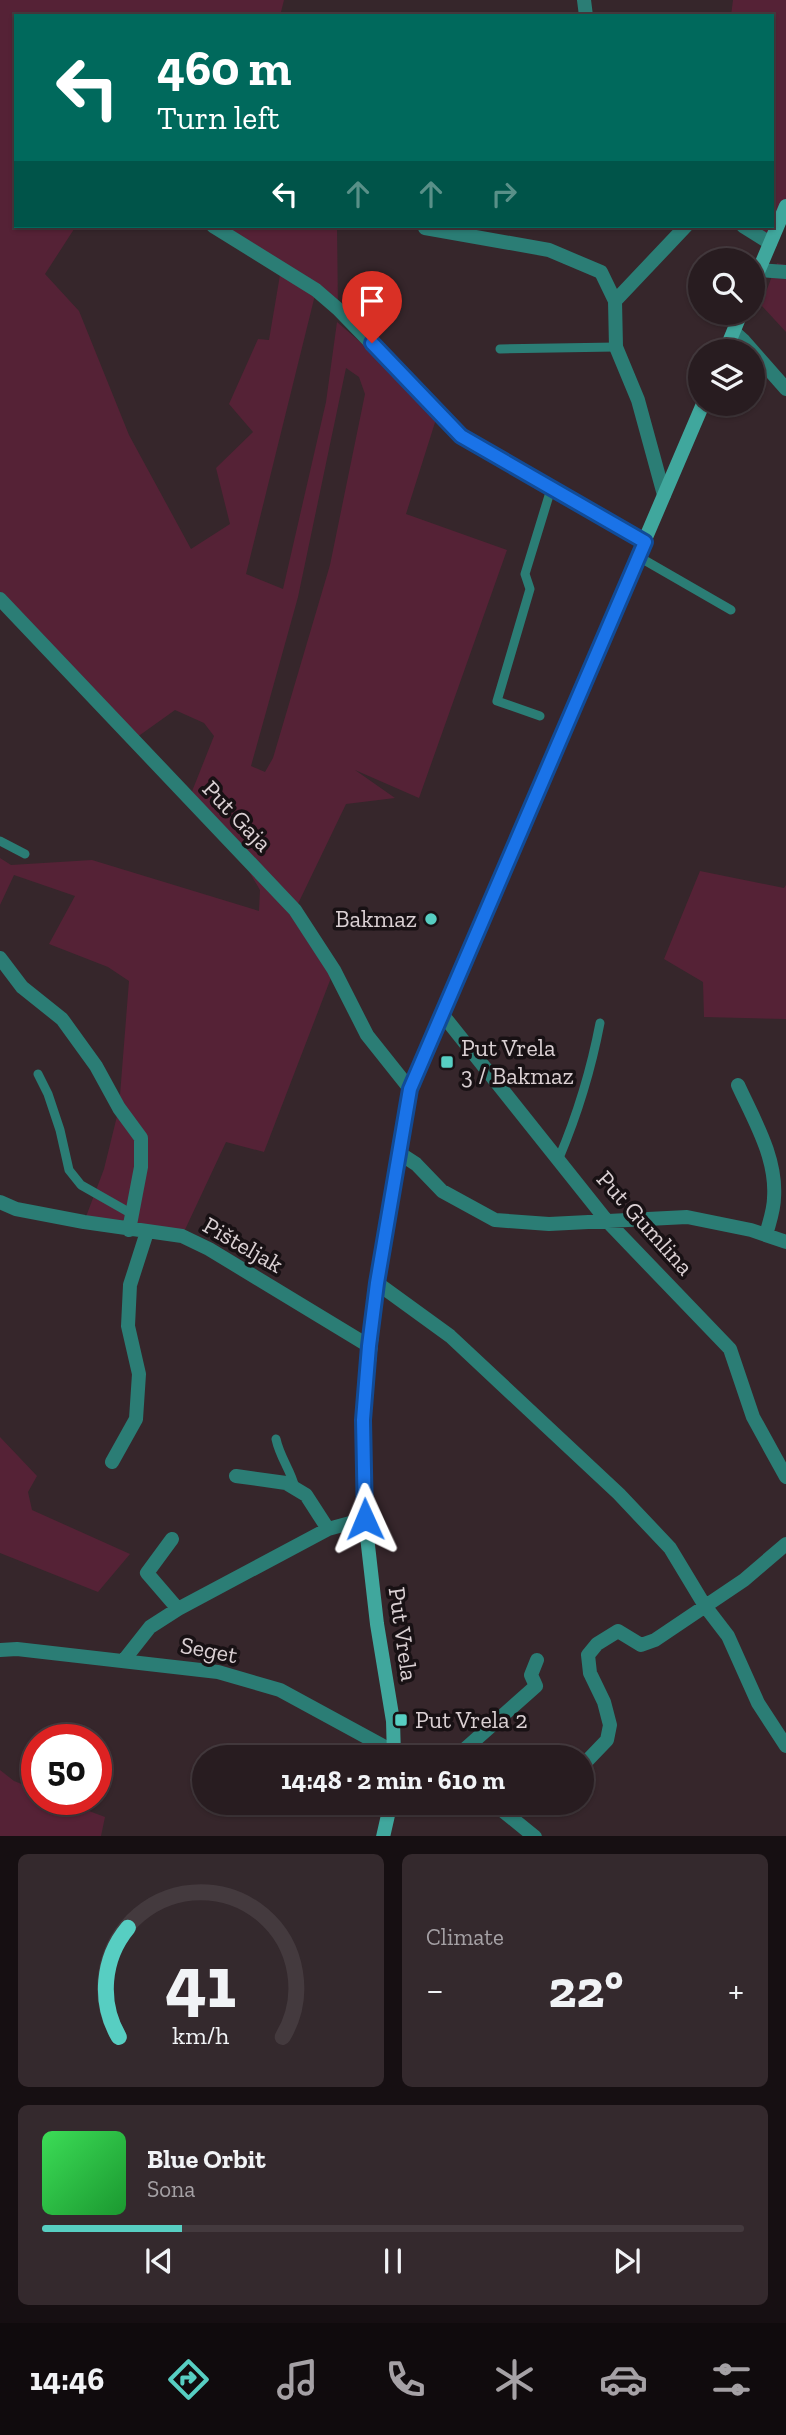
<!DOCTYPE html>
<meta charset="utf-8">
<style>
body{margin:0;font-family:"Zilla Slab",serif;background:#34292d;color:#f1f3f6;height:100vh;display:flex;flex-direction:column;font-size:26px;white-space:nowrap}
*{box-sizing:border-box;margin:0}
p{font-size:23px;color:#a5a1a5}
.icon{flex:none;width:38px;height:38px;fill:none;stroke:currentColor;stroke-width:2;stroke-linecap:round;stroke-linejoin:round}
.map{position:relative;height:1836px;overflow:hidden}
.sheet{display:flex;flex-direction:column;gap:18px;padding:18px;background:#160f12;flex:1}
.sheet>*{flex:none}
.guide{position:absolute;left:14px;top:14px;width:760px;height:214px;border-radius:0px;box-shadow:0 2px 5px #0004,0 0 0 2px #443a3e;background:#00695c;color:#fff;overflow:hidden}
.fabs{position:absolute;left:688px;top:248px;display:grid;gap:14px}
.fabs a{display:grid;place-items:center;width:77px;height:77px;border-radius:50%;background:#281c20;box-shadow:0 2px 5px #0004,0 0 0 2px #443a3e;font-size:35px}
.speed{position:absolute;left:21px;top:1724px;display:flex;gap:14px;font-size:35px;font-weight:700;text-align:center}
.speed>*{display:grid;place-content:center;width:91px;height:91px;border-radius:50%;background:#281c20;box-shadow:0 2px 5px #0004,0 0 0 2px #443a3e;line-height:1}
.speed .limit{border:10px solid #d22;background:#fff;color:#111}
.pin{position:absolute;display:grid;place-items:center;width:60px;height:60px;color:#fff;margin:-72px -30px;border-radius:50% 50% 50% 0;rotate:-45deg;box-shadow:0 0 7px #0007}
.pin .icon{rotate:45deg}
.me{position:absolute;width:77px;margin:-38px;rotate:359deg;stroke-linejoin:round;filter:drop-shadow(0 0 5px #0008)}
.turn{display:flex;align-items:center;gap:24px;height:147px;padding:0 28px;font-size:32px}
.turn .icon{width:91px;height:91px;stroke-width:2.5}
.turn b{display:block;font-size:49px;line-height:60px}
.lanes{display:flex;align-items:center;height:66px;padding:0 28px;background:#0003;justify-content:center;gap:35px;direction:ltr}
.lanes .off{opacity:.35}
.big{font-size:52px;font-weight:700;line-height:1.1}
.sheet .widget{flex:1;display:flex;flex-direction:column;justify-content:center;gap:10px;min-width:0;padding:0 24px;border-radius:10px;background:#34292d}
.sheet .dial{align-items:center;gap:0}
.dial svg{height:182px;overflow:visible;fill:none;stroke:#443a3e;stroke-width:7;stroke-linecap:round;text-anchor:middle}
.dial text{fill:#f1f3f6;stroke:none}
.song{display:flex;align-items:center;gap:21px}
.cover{width:84px;height:84px;border-radius:10px;background:linear-gradient(135deg,hsl(130 70% 55%),hsl(130 70% 35%))}
.played{height:7px;border-radius:4px;background:linear-gradient(90deg,#57cec2 20%,#443a3e 20%)}
.keys{display:flex;justify-content:space-around;direction:ltr}
.heat{display:flex;justify-content:space-between;align-items:center;font-size:38px;direction:ltr}
.sheet .tiles{flex:1;display:grid;gap:18px;grid-template-columns:1fr 1fr}
.widget:last-child{grid-column:span 2}
.trip{position:absolute;left:192px;top:1745px;width:402px;height:70px;border-radius:35px;background:#281c20;box-shadow:0 2px 5px #0004,0 0 0 2px #443a3e;font-weight:700;line-height:70px;text-align:center}
.dock{display:flex;height:112px;justify-content:space-around;align-items:center;background:#100b0d;color:#a5a1a5}
.dock .icon{width:49px;height:49px}
.dock .selected{color:#57cec2}
.dock b{font-size:32px;color:#f1f3f6}
.map>svg:first-child{display:block}
</style>
<div class="map">
<svg width="786" height="1837" viewBox="0 0 786 1837">
<rect width="100%" height="100%" fill="#36262b"/>
<path fill="#552236" fill-rule="evenodd" d="M0,0H284L280,16H16V226H76L45,274L79,311L129,435L191,549L230,524L216,468L253,432L229,404L258,339L269,340L281,269L213,226H337L338,309L316,291L246,574L283,589L326,402L337,322L380,359L408,393H419L438,413L406,514L507,550L419,798L355,770L395,798L346,804L295,910L334,970L264,1152L226,1142L182,1236L84,1222L104,1169L119,1108L129,981L108,967L49,944L75,896L14,875L0,905V858L11,865L92,860L259,911L260,890L234,846L189,799L214,736L204,723L175,710L133,740L0,605ZM346,368L359,377L365,394L330,565L273,758L265,772L251,766L298,597Z
M733,0H786V206L770,243L743,226H772V16H731Z
M777,263L786,265V332L761,305Z
M700,871L784,888L786,885V1019L704,1017L703,982L664,959Z
M0,1437L37,1476L28,1492L32,1510L130,1554L98,1592L0,1553Z
M0,1770L14,1781L37,1790V1799H57L105,1817L101,1836H0Z"/>
<g fill="none" stroke-linecap="round" stroke-linejoin="round">
<path stroke="#2b7d75" stroke-width="9" d="M500,349L616,347
M639,557L731,610
M540,716L497,701L530,589L525,574L551,489
M0,841L25,854
M38,1074L48,1094L60,1130L69,1170L81,1185L132,1214
M559,1158C578,1113 591,1070 600,1023
M276,1439C280,1458 291,1470 295,1488"/>
<path stroke="#2b7d75" stroke-width="14" d="M584,0L586,16
M213,226L316,290L338,309L461,436L645,542
M743,226L770,243
M425,228L549,250L601,272L615,301
M759,270L786,272
M734,332L744,341L786,389
M664,495L638,400L616,347L615,301L686,226
M0,599L295,910L334,970L367,1035L410,1089
M0,958L22,987L62,1019L96,1066L119,1108L141,1138V1167L129,1230
M442,1014L607,1221L730,1349L753,1417L786,1477
M738,1085C754,1120 777,1158 774,1198C774,1210 769,1223 766,1235
M399,1153L416,1164L442,1191L495,1220L549,1224L687,1217L751,1230L786,1242
M0,1202L16,1209L84,1222L182,1236L209,1249L369,1346
M377,1283L450,1336L619,1494L670,1548L705,1606L728,1636L758,1703L786,1746
M112,1462L136,1419L139,1374L128,1326L130,1285L147,1232
M236,1476L286,1483L306,1495L328,1529
M172,1539L147,1573L178,1609
M0,1650L17,1649L218,1672L280,1690L394,1752L415,1751L425,1757
M124,1660L150,1627L178,1609L328,1529L365,1519
M456,1757L536,1686L531,1675L537,1660
M583,1765L607,1740L610,1725L604,1702L590,1673L588,1655L597,1644L618,1631L641,1645L655,1640L744,1580L786,1544
M492,1802L535,1837
M509,1815L535,1802"/>
<path stroke="#40a79d" stroke-width="14" d="M752,286L786,206
M725,352L741,313
M394,1757L393,1721L377,1624L365,1519L363,1421L377,1283L410,1089L703,404
M383,1837L391,1802"/>
</g>
<g fill="none" stroke-linecap="round" stroke-linejoin="round">
<defs>
<path id="route" d="M365,1519L363,1420L369,1346L377,1283L410,1089L645,542L461,436L372,343"/>
</defs>
<use href="#route" stroke="#114b97" stroke-width="18"/>
<use href="#route" stroke="#1a73e8" stroke-width="12"/>
</g>
<g fill="#57cec2" stroke="#181114" stroke-width="2.5">
<circle cx="431" cy="919" r="7"/>
<rect x="440" y="1055" width="14" height="14" rx="3.5"/>
<rect x="394" y="1713" width="14" height="14" rx="3.5"/>
</g>
<g text-anchor="middle" stroke-width="7" stroke-linejoin="round" paint-order="stroke">
<g font-size="24" fill="#dad0d3" stroke="#181114">
<text transform="translate(237 816) rotate(46)" y="8">Put Gaja</text>
<text transform="translate(645 1223) rotate(48)" y="8">Put Gumlina</text>
<text transform="translate(243 1245) rotate(30)" y="8">Pišteljak</text>
<text transform="translate(403 1634) rotate(82)" y="8">Put Vrela</text>
<text transform="translate(209 1650) rotate(11)" y="8">Seget</text>
</g>
<g font-size="24" fill="#dad0d3" stroke="#181114" text-anchor="start">
<text x="417" y="927" text-anchor="end">Bakmaz</text>
<text x="461" y="1056">Put Vrela<tspan x="461" dy="28">3 / Bakmaz</tspan></text>
<text x="415" y="1728">Put Vrela 2</text>
</g>
</g>
</svg>
<div class="fabs">
<a><svg class="icon" aria-label="search" viewBox="0 0 24 24"><circle cx="10" cy="10" r="6"/><path d="M15 15l6 6"/></svg></a>
<a><svg class="icon" aria-label="layers" viewBox="0 0 24 24"><path d="M12 4l9 5-9 5-9-5zM3 14l9 5 9-5"/></svg></a>
</div>
<div class="speed"><div class="limit">50</div></div>
<div class="pin" style="left:372px;top:343px;background:#d93025"><svg class="icon" aria-label="arrive" viewBox="0 0 24 24"><path d="M6 21V4h12l-3 4 3 4H6"/></svg></div>
<svg class="me" style="left:365px;top:1519px" viewBox="-20 -20 40 40"><path d="M0-17L14 15 0 8-14 15z" fill="#1a73e8" stroke="#fff" stroke-width="4"/></svg>
<div class="trip">14:48 · 2 min · 610 m</div>
<div class="guide">
<div class="turn"><svg class="icon" aria-label="left" viewBox="0 0 24 24"><path d="M17 20v-9H6M10 6l-5 5 5 5"/></svg><div><b>460 m</b>Turn left</div></div>
<div class="lanes"><svg class="icon" aria-label="left" viewBox="0 0 24 24"><path d="M17 20v-9H6M10 6l-5 5 5 5"/></svg><svg class="icon off" aria-label="ahead" viewBox="0 0 24 24"><path d="M12 20V5M6 11l6-6 6 6"/></svg><svg class="icon off" aria-label="ahead" viewBox="0 0 24 24"><path d="M12 20V5M6 11l6-6 6 6"/></svg><svg class="icon off" aria-label="right" viewBox="0 0 24 24"><path d="M7 20v-9h11M14 6l5 5-5 5"/></svg></div>
</div>
</div>
<section class="sheet">
<div class="tiles">
<div class="widget dial"><svg viewBox="0 0 100 80">
<path d="M14 69A42 42 0 1 1 86 69"/>
<path d="M14 69A42 42 0 0 1 18 21" stroke="#57cec2"/>
<text x="50" y="56" font-size="32" font-weight="700">41</text>
<text x="50" y="72" font-size="11">km/h</text>
</svg></div>
<div class="widget"><p>Climate</p>
<div class="heat"><a>−</a><b class="big">22°</b><a>+</a></div>
</div>
<div class="widget">
<div class="song"><i class="cover"></i><div><b>Blue Orbit</b><p>Sona</p></div></div>
<div class="played"></div>
<div class="keys"><svg class="icon" aria-label="previous" viewBox="0 0 24 24"><path d="M18 5L8 12l10 7zM5 5v14"/></svg><svg class="icon" aria-label="pause" viewBox="0 0 24 24"><path d="M8 5v14M16 5v14"/></svg><svg class="icon" aria-label="next" viewBox="0 0 24 24"><path d="M6 5l10 7-10 7zM19 5v14"/></svg></div>
</div>
</div>
</section>
<nav class="dock">
<b>14:46</b>
<svg class="icon selected" aria-label="directions" viewBox="0 0 24 24"><path d="M12 3l9 9-9 9-9-9zM9 14v-3h6M13 9l2 2-2 2"/></svg>
<svg class="icon" aria-label="music" viewBox="0 0 24 24"><path d="M9 18V5l10-2v13"/><circle cx="6" cy="18" r="3"/><circle cx="16" cy="16" r="3"/></svg>
<svg class="icon" aria-label="phone" viewBox="0 0 24 24"><path d="M5 4h4l2 5-3 2q2 4 5 5l2-3 5 2v4C11 20 4 13 5 4z"/></svg>
<svg class="icon" aria-label="climate" viewBox="0 0 24 24"><path d="M12 3v18M4 7l16 10M4 17L20 7"/></svg>
<svg class="icon" aria-label="car" viewBox="0 0 24 24"><path d="M5 17H2v-5l4-1 3-4h7l3 4 3 1v5h-3M9 17h6M6 11h13"/><circle cx="7" cy="17" r="2"/><circle cx="17" cy="17" r="2"/></svg>
<svg class="icon" aria-label="filters" viewBox="0 0 24 24"><path d="M4 7h16M4 17h16"/><circle cx="9" cy="7" r="2"/><circle cx="15" cy="17" r="2"/></svg>
</nav>
